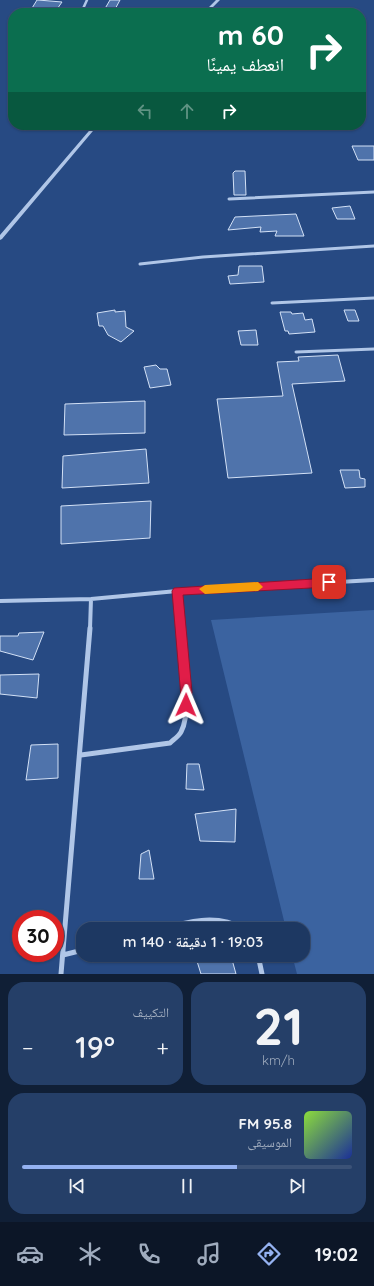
<!DOCTYPE html>
<html lang="ar">
<meta charset="utf-8">
<style>
body{margin:0;font-family:Quicksand,"Noto Naskh Arabic",sans-serif;background:#253f68;color:#f1f3f6;direction:rtl;height:100vh;display:flex;flex-direction:column;font-size:15px;white-space:nowrap}
*{box-sizing:border-box;margin:0}
p{font-size:13px;color:#a0acbe}
.icon{flex:none;width:22px;height:22px;fill:none;stroke:currentColor;stroke-width:2;stroke-linecap:round;stroke-linejoin:round}
.map{position:relative;height:974px;overflow:hidden;direction:ltr}
.sheet{display:flex;flex-direction:column;gap:8px;padding:8px;background:#101f36;flex:1}
.sheet>*{flex:none}
.banner{position:absolute;left:8px;top:8px;width:358px;height:122px;border-radius:16px;box-shadow:0 1px 3px #0004,0 0 0 1px #3b5277;direction:rtl;background:#0b6e4f;color:#fff;overflow:hidden}
.speed{position:absolute;left:12px;top:910px;display:flex;gap:8px;font-size:20px;font-weight:700;text-align:center}
.speed>*{display:grid;place-content:center;width:52px;height:52px;border-radius:50%;background:#1d3862;box-shadow:0 1px 3px #0004,0 0 0 1px #3b5277;line-height:1}
.speed .limit{border:6px solid #d22;background:#fff;color:#111}
.pin{position:absolute;display:grid;place-items:center;width:34px;height:34px;color:#fff;margin:-17px;border-radius:8px;box-shadow:0 2px 6px #0006}
.me{position:absolute;width:44px;margin:-22px;rotate:1deg;stroke-linejoin:round;filter:drop-shadow(0 0 3px #0008)}
.turn{display:flex;align-items:center;gap:14px;height:84px;padding:0 16px;font-size:18px}
.turn .icon{width:52px;height:52px;stroke-width:2.5}
.turn b{display:block;font-size:28px;line-height:34px}
.lanes{display:flex;align-items:center;height:38px;padding:0 16px;background:#0003;justify-content:center;gap:20px;direction:ltr}
.lanes .off{opacity:.35}
.big{font-size:30px;font-weight:600;line-height:1.1}
.sheet .tile{flex:1;display:flex;flex-direction:column;justify-content:center;gap:6px;min-width:0;padding:0 14px;border-radius:16px;background:#253f68}
.sheet .dial{align-items:center;gap:0}
.dial b{font-size:52px;line-height:1}
.song{display:flex;align-items:center;gap:12px}
.cover{width:48px;height:48px;border-radius:6px;background:linear-gradient(135deg,hsl(90 70% 55%),hsl(230 70% 35%))}
.played{height:4px;border-radius:2px;background:linear-gradient(90deg,#95b2f1 65%,#3b5277 65%)}
.keys{display:flex;justify-content:space-around;direction:ltr}
.heat{display:flex;justify-content:space-between;align-items:center;font-size:22px;direction:ltr}
.sheet .tiles{flex:1;display:grid;gap:8px;grid-template-columns:1fr 1fr}
.tile:last-child{grid-column:span 2}
.trip{position:absolute;left:76px;top:922px;width:234px;height:40px;border-radius:16px;background:#1d3862;box-shadow:0 1px 3px #0004,0 0 0 1px #3b5277;font-weight:600;line-height:40px;text-align:center;direction:rtl}
.dock{display:flex;height:64px;justify-content:space-around;align-items:center;background:#0c1627;color:#a0acbe}
.dock .icon{width:28px;height:28px}
.dock .active{color:#95b2f1}
.dock b{font-size:18px;color:#f1f3f6}
.map>svg:first-child{display:block}
</style>
<div class="map">
<svg width="374" height="974" viewBox="0 0 374 974">
<rect width="100%" height="100%" fill="#274a83"/>
<path fill="#3b63a0" d="M374,610V974H297L292,955H303V929H286L211,620Z"/>
<path fill="#4f73ab" stroke="#d3e1f6" d="M37,0H38L62,2L55,12L29,13Z
M110,0H120L113,13L103,12Z
M352,146H374V160H358Z
M235,171H245L246,195H234L233,173Z
M350,206L355,219H337L332,208Z
M296,214L304,236H275L277,231L260,232L261,227L228,230L235,217Z
M239,266H262L264,282L230,284L228,276L238,275Z
M115,310V312L125,311L126,327L134,331L121,342L108,335L103,326H99L97,313Z
M344,310H355L359,321H348Z
M280,312H291L292,314L303,313L305,320L312,319L315,332L289,334L288,331H285Z
M256,330L258,345H241L238,331Z
M338,355L345,381L292,384L312,473L228,478L217,399L283,396L277,362L299,361L298,357Z
M156,365L160,369H167L171,385L150,388L144,367Z
M145,401V433L64,435L65,404Z
M146,449L149,483L62,488L63,456Z
M340,470H359L360,478L365,479V487L345,488Z
M151,501L150,538L61,544V506Z
M44,632L33,660L0,651V636H18L19,633Z
M39,674L37,698L0,694V675Z
M58,744V778L26,780L31,745Z
M187,764H199L204,790L186,789Z
M236,809L235,842L200,841L195,814Z
M149,850L154,879H139L141,854Z
M231,956L236,974H201L196,958Z"/>
<g fill="none" stroke-linecap="round" stroke-linejoin="round">
<path stroke="#b0c6e7" stroke-width="2.5" d="M81,13L87,0"/>
<path stroke="#b0c6e7" stroke-width="3" d="M229,199L374,192
M140,264L203,257L374,246
M272,303L374,298
M296,352L374,349"/>
<path stroke="#b0c6e7" stroke-width="4" d="M177,591L181,629
M0,601L91,599L177,591L374,580
M90,629L91,599"/>
<path stroke="#b0c6e7" stroke-width="5" d="M81,755L170,743C173,740 179,736 181,732C193,709 183,654 181,628
M160,929C188,922 217,913 243,929
M63,955L83,950
M258,955L262,974
M61,974L90,628"/>
<path fill="#b0c6e7" fill-rule="evenodd" d="M216,0H220L207,13H203Z
M94,125H98L2,239L0,240V235Z"/>
</g>
<path fill="#e11d48" stroke="#92132f" d="M329,578L334,582L329,587L183,595L192,692L190,709L186,710L182,709L172,591L174,588Z"/>
<path fill="#f59e0b" d="M258,582L263,587L258,591L205,594L199,589L205,585Z"/>
</svg>
<div class="speed"><div class="limit">30</div></div>
<div class="pin" style="left:329px;top:582px;background:#d93025"><svg class="icon" aria-label="arrive" viewBox="0 0 24 24"><path d="M6 21V4h12l-3 4 3 4H6"/></svg></div>
<svg class="me" style="left:186px;top:705px" viewBox="-20 -20 40 40"><path d="M0-17L14 15 0 8-14 15z" fill="#e11d48" stroke="#fff" stroke-width="4"/></svg>
<div class="trip">19:03 · 1 دقيقة · 140 m</div>
<div class="banner">
<div class="turn"><svg class="icon" aria-label="right" viewBox="0 0 24 24"><path d="M7 20v-9h11M14 6l5 5-5 5"/></svg><div><b>60 m</b>انعطف يمينًا</div></div>
<div class="lanes"><svg class="icon off" aria-label="left" viewBox="0 0 24 24"><path d="M17 20v-9H6M10 6l-5 5 5 5"/></svg><svg class="icon off" aria-label="ahead" viewBox="0 0 24 24"><path d="M12 20V5M6 11l6-6 6 6"/></svg><svg class="icon" aria-label="right" viewBox="0 0 24 24"><path d="M7 20v-9h11M14 6l5 5-5 5"/></svg></div>
</div>
</div>
<section class="sheet">
<div class="tiles">
<div class="tile dial"><b>21</b><p>km/h</p></div>
<div class="tile"><p>التكييف</p>
<div class="heat"><a>−</a><b class="big">19°</b><a>+</a></div>
</div>
<div class="tile">
<div class="song"><i class="cover"></i><div><b>95.8 FM</b><p>الموسيقى</p></div></div>
<div class="played"></div>
<div class="keys"><svg class="icon" aria-label="previous" viewBox="0 0 24 24"><path d="M18 5L8 12l10 7zM5 5v14"/></svg><svg class="icon" aria-label="pause" viewBox="0 0 24 24"><path d="M8 5v14M16 5v14"/></svg><svg class="icon" aria-label="next" viewBox="0 0 24 24"><path d="M6 5l10 7-10 7zM19 5v14"/></svg></div>
</div>
</div>
</section>
<nav class="dock">
<b>19:02</b>
<svg class="icon active" aria-label="directions" viewBox="0 0 24 24"><path d="M12 3l9 9-9 9-9-9zM9 14v-3h6M13 9l2 2-2 2"/></svg>
<svg class="icon" aria-label="music" viewBox="0 0 24 24"><path d="M9 18V5l10-2v13"/><circle cx="6" cy="18" r="3"/><circle cx="16" cy="16" r="3"/></svg>
<svg class="icon" aria-label="phone" viewBox="0 0 24 24"><path d="M5 4h4l2 5-3 2q2 4 5 5l2-3 5 2v4C11 20 4 13 5 4z"/></svg>
<svg class="icon" aria-label="climate" viewBox="0 0 24 24"><path d="M12 3v18M4 7l16 10M4 17L20 7"/></svg>
<svg class="icon" aria-label="car" viewBox="0 0 24 24"><path d="M5 17H2v-5l4-1 3-4h7l3 4 3 1v5h-3M9 17h6M6 11h13"/><circle cx="7" cy="17" r="2"/><circle cx="17" cy="17" r="2"/></svg>
</nav>
